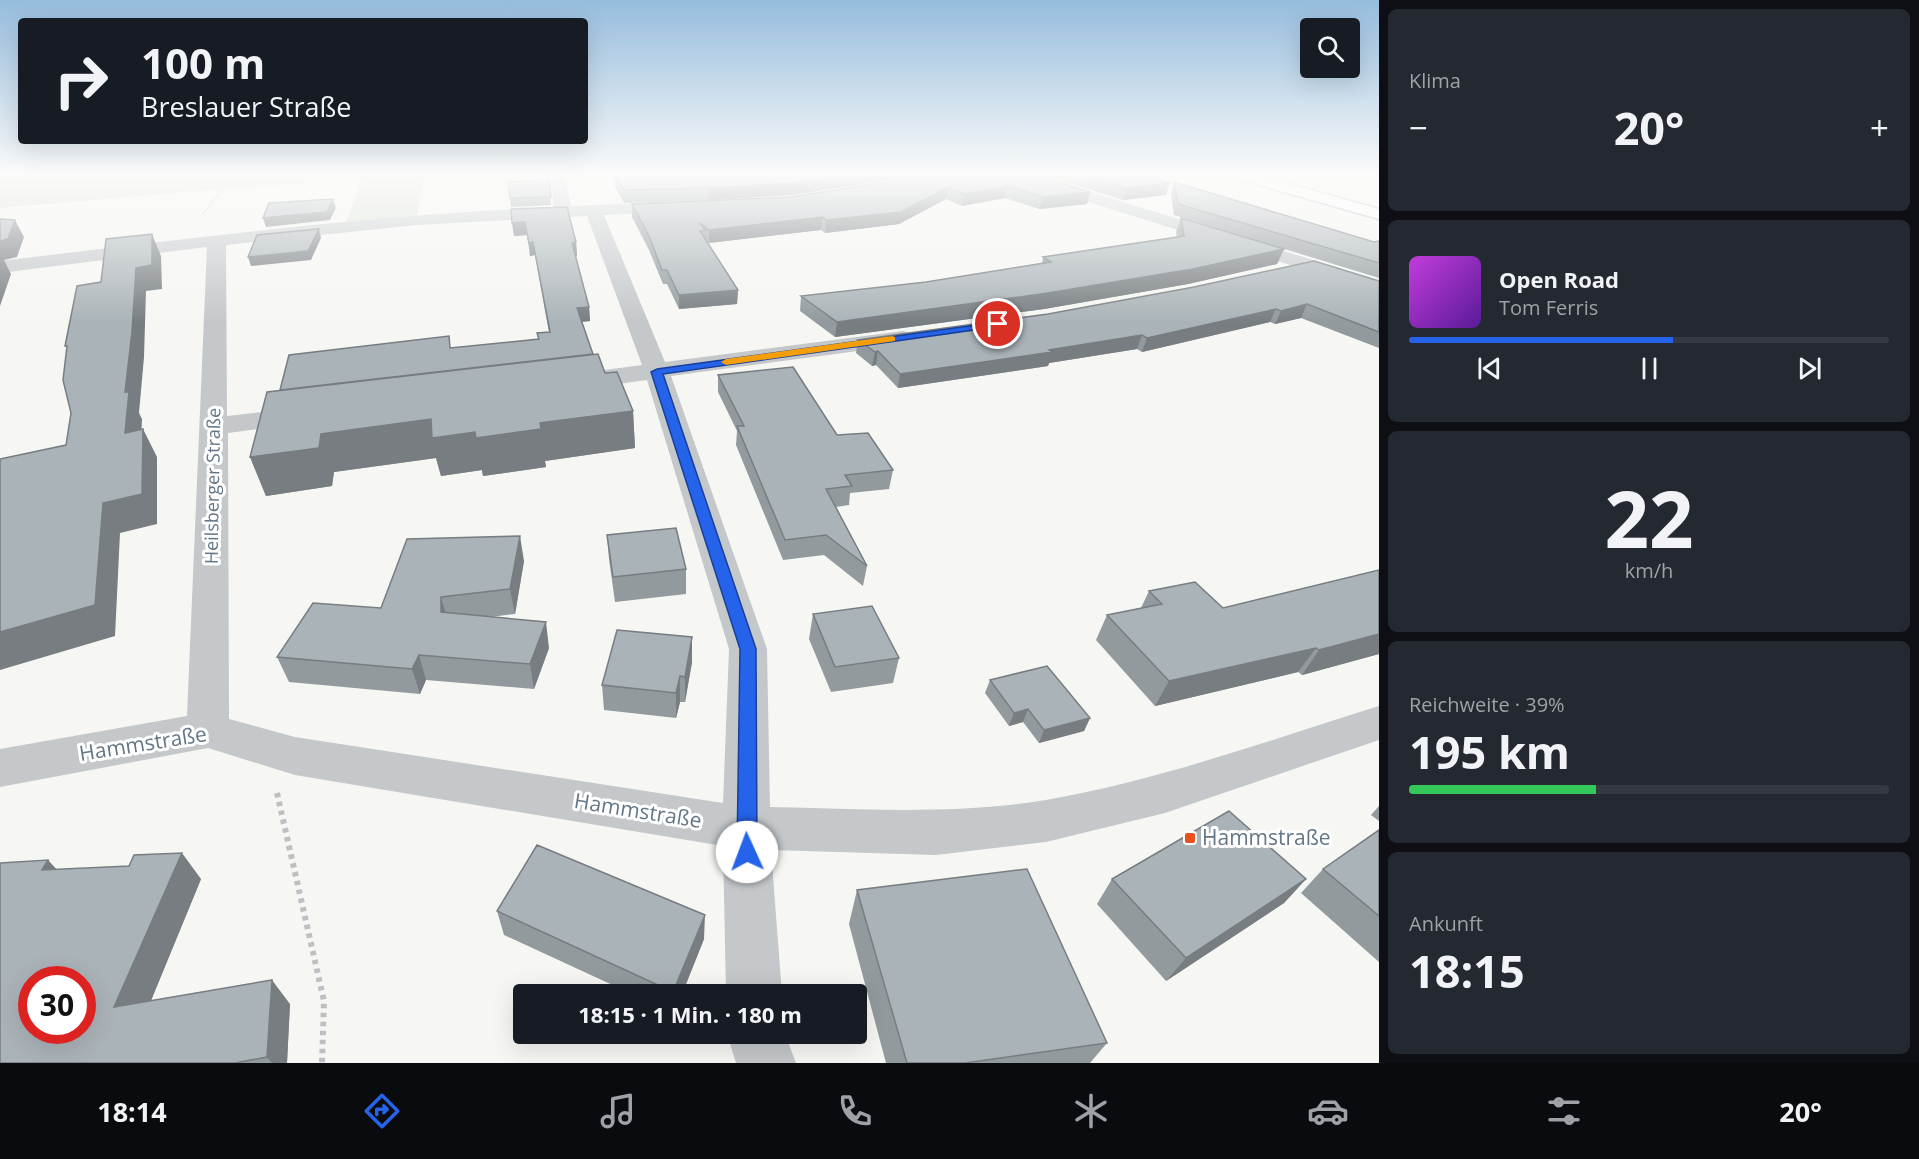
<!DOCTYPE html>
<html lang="de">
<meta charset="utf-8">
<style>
body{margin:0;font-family:"Open Sans",sans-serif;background:#242831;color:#f1f3f6;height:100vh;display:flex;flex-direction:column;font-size:22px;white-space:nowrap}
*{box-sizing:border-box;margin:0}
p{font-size:20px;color:#9ea1a6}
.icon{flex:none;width:33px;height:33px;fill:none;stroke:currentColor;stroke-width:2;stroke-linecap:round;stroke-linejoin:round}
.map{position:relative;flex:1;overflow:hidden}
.drawer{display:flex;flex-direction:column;gap:9px;padding:9px;background:#0d0f14;width:540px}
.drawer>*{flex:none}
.banner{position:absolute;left:18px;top:18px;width:570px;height:126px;border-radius:6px;box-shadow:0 6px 24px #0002;background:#171b24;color:#f1f3f6;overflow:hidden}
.controls{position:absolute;left:1300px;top:18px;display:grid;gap:12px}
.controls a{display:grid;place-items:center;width:60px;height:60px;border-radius:6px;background:#171b24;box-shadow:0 6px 24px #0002;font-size:30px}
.speed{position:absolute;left:18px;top:966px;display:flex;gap:12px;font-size:30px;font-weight:700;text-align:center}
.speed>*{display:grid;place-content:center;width:78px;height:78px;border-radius:50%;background:#171b24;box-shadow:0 6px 24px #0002;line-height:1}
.speed .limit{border:9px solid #d22;background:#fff;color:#111}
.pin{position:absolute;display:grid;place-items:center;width:51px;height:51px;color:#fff;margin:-26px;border:3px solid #fff;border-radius:50%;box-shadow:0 2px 6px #0007}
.me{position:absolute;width:66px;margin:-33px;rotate:358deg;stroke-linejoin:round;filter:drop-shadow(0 0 4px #0008)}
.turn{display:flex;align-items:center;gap:21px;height:126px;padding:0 24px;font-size:27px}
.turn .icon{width:78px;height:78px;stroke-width:2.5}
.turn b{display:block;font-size:42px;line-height:51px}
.big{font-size:45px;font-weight:700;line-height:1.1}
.drawer .card{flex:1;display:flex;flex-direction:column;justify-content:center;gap:9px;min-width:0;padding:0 21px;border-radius:9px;background:#242831}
.drawer .dial{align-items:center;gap:0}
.dial b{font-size:78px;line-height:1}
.song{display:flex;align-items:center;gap:18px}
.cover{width:72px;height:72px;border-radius:9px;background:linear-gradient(135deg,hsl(290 70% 55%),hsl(270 70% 35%))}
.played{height:6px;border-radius:3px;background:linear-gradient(90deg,#2563eb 55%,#363941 55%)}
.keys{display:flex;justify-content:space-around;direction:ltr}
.heat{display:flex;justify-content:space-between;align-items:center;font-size:33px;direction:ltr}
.charge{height:9px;border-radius:4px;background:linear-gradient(90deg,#34c759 39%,#363941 0)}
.trip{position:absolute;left:513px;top:984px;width:354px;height:60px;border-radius:6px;background:#171b24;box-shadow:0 6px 24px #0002;font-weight:700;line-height:60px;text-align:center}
.dock{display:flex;height:96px;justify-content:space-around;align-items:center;background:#090b0e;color:#9ea1a6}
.dock .icon{width:42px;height:42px}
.dock .active{color:#2563eb}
.dock b{font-size:27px;color:#f1f3f6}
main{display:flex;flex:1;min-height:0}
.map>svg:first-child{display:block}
</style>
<main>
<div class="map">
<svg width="1379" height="1063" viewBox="0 0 1379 1063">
<rect width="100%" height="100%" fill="#f6f7f3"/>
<path fill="#d7ded4" d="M0,174H484L424,177L417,215L346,223L362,180L232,188L0,208Z"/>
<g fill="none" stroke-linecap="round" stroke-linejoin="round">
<defs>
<path id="major" d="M1229,174H1254L1379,209V219L1231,177Z"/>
</defs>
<use href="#major" stroke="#b7bbbf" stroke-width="3"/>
<path stroke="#bdc0c2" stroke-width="2" stroke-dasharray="1.5 1.5" stroke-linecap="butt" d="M203,214L234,174"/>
<path stroke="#bdc0c2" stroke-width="6" stroke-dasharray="4.5 4.5" stroke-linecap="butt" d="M277,793L324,1001L322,1063"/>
<path fill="#c4c8cb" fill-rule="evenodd" d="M550,174L565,176L571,206L676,202L682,203L684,207L682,211L676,212L604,215L665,362L903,331L911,333L915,338L911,343L903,345L671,376L767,649L770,807C862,809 955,815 1046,800C1160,780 1270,740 1379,706V740L1165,813L1046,842L936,855L771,850L782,994H726L723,846L295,775L208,748L0,787V749L187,716L207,247L0,273V261C184,239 368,215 554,207ZM587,216L642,365L574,374L565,377L561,382L565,387L574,390L647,380L729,649L723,803L295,737L229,719L228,433L305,423L315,421L319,415L315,409L305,407L227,416L226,245L417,225Z
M1007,174H1031L1379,280V293L1009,177Z
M727,1034H785L796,1063H736Z"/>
<use href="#major" fill="#fff" fill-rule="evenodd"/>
<path stroke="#a4aab0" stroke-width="1.5" d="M1361,174L1379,179"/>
</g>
<path fill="#929a9e" d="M614,174H928L791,195L708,200L624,203L615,186Z
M1033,174L1087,204L1039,209L1005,198L962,206L946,199L899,224L825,233L821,230L709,243L707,241L738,290L737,304L679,309L667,284H663L649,250L632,217V204L790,197Z
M1040,174H1141L1166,195L1123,200Z
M549,180L551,205L511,207L508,182Z
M1174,182L1374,242L1379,241V278L1174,215L1171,193Z
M511,209L576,242L577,256H576L589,307L590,321L582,322L593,354L605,373L633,411L635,448L545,461L546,467L483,476L482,470L441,476L436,458L334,472L332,486L266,496L250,457L280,390L452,348L538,339L537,333L549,332L535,255L530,256L527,235L514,236Z
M1181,218L1284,249L1277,264L1188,284L1044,309L835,337L800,311L801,296L926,282L1042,263L1043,257L1177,237L1176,232Z
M1379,281V348L1301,318L1275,324L1270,322L1142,352L1137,349L1049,363L1048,366L898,388L876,365L872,366L856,353L858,340Z
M718,375L837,435L893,470L889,489L850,493L849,505L836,507L867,566L863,586L824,555L783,560L736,445L737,431L718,392Z
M607,535L686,569V594L615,602L609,559Z
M524,561L515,614L490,617L549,648L534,689L426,680L420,694L289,682L277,657L381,608Z
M1379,570V654L1302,675L1298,672L1155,706L1096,640L1107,615L1141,608L1149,591L1223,608Z
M813,614L899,658L893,683L831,692L809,639Z
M692,637V662L685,702H680L676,718L604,710L602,685Z
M990,680L1090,718L1084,731L1039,743L1023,722L1009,726L985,693Z
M1379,806V821L1371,815Z
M1379,830V962L1301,893L1323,869Z
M57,870L201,879L151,1000L290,1004L287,1063H0Z
M1112,879H1306L1284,903L1166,981L1097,904Z
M857,890L1107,1043L1090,1063H886L849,924Z
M497,911L704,939L682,994H632L504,935Z"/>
<path fill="#777d81" d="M851,174H927L791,195L708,200L709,188Z
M1170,183L1166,195L1123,200L1127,188Z
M1008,186L1005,198L962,206L964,194Z
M948,187L946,199L899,224L825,233L826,220Z
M1090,192L1087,204L1039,209L1043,197Z
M333,199L336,208L330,220L266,227L263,218Z
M823,217L821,230L709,243V230Z
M15,220L24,237L17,257L4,260L11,274L0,306V241Z
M525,222L527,235L514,236L512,223Z
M319,229L321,238L311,260L251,266L248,257Z
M152,234L161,256L162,289L146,291L144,357L139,413L142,419L140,461L125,433V392L136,268Z
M533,242L535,255L530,256L529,243Z
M576,242L577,256H573L572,243Z
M1284,249L1277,264L1188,284L1044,309L835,337L837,322Z
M738,290L737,304L679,309V295Z
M1307,304L1301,318L1275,324L1281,311Z
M589,307L590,321L578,322L577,308Z
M1276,309L1270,322L1142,352L1147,338Z
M1142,335L1137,349L1049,363L1048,366L898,388L900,374Z
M878,351L876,365L872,366L875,352Z
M633,411L635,448L545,461L546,467L483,476L482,470L441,476L436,458L334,472L332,486L266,496L250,457L321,434L431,419L540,423Z
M143,429L157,457V524L120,533L115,636L0,670V632L103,503Z
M520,536L524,561L515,614L510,589Z
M441,597L448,622L441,612Z
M546,622L549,648L534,689L530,664Z
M1379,634V654L1302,675L1319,650Z
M692,637V662L685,702V677Z
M1316,648L1298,672L1155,706L1169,681Z
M419,655L426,680L420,694L412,669Z
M680,676V702L676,718V693Z
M1028,709L1023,722L1009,726L1014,713Z
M1090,718L1084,731L1039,743L1044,730Z
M182,853L201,879L139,1030L114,1007Z
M48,860L72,886L42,870Z
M1306,879L1284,903L1166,981L1186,958Z
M705,915L704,939L682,994H673V992Z
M272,980L290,1004L287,1063H272L267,1057Z"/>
<path fill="#aab3b8" stroke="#777d81" stroke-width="1.5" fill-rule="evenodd" d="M614,174H851L792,183L709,188L624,190Z
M939,174H1033L1090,192L1043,197L1008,186L964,194L948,187L901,212L826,220L823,217L709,230L700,223L705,230L700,231L738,290L679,295L667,270H662L649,236L632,204L790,197Z
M1081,174H1141L1170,183L1127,188Z
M549,180L551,197L510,198L508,182Z
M1174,182L1374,242L1379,241V263L1178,204Z
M333,199L327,212L263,218L269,203Z
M567,207L576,242L572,243L589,307L577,308L593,354L280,390L289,355L449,336L450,348L539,339L537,333L550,332L533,242L529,243L525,222L512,223L511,209Z
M1181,218L1284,249L1193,269L1048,293L837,322L801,296L926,282L1051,262L1043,257L1184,236Z
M0,219L15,220L8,239L0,241Z
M319,229L308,251L248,257L257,235Z
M152,234V265L136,268L132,332L125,392H129L125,433L143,429L142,494L103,503L95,605L0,632V459L66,445L71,413L63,380L67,346H65L77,286L101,282L106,239Z
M1314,261L1379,281V332L1307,304L1281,311L1276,309L1147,338L1142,335L1049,350L1052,352L900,374L878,351L875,352L858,340L1048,314L1194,287Z
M598,354L605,373L617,372L633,411L540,423L541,429L476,438L475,432L432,438L431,419L321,434L319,448L250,457L267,392Z
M793,367L837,435L868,433L893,470L845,475L852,486L826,489L867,566L826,535L785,540L737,426H744L718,375Z
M676,528L686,569L613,577L607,535Z
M520,536L510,589L441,597V612L546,622L530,664L419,655L412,669L277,657L313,603L381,608L407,539Z
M1379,570V634L1319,650L1316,648L1169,681L1107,615L1162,604L1149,591L1195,582L1223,608Z
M872,606L899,658L835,667L813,614Z
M617,630L692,637L685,677L680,676L676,693L602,685Z
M1047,666L1090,718L1044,730L1028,709L1014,713L990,680Z
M1229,811L1306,879L1186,958L1112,879Z
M1379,830V916L1323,869Z
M537,845L705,915L673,992L497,911Z
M182,853L114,1007L272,980L267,1057L235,1063H0V863L48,860L42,870L129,866L134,855ZM32,980H82V1030H32Z
M1027,869L1107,1043L965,1063H907L857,890Z"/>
<linearGradient id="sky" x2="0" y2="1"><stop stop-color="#96bcdd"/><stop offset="0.54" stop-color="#fbfbfa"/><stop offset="1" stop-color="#fbfbfa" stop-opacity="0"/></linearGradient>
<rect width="1379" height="323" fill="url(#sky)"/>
<path fill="#2563eb" stroke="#184099" stroke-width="1.5" d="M998,322H1002V326L663,374L756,649L757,852L754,859L747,862L740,859L737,852L740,649L651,372L657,369Z"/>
<path fill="#f59e0b" d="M892,336L895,337V341L726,365L721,362L726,359Z"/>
<rect fill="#eb501f" stroke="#fff" stroke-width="2" x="1184" y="832" width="12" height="12" rx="3"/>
<g text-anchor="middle" stroke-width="6" stroke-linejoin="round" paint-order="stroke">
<g font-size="18" fill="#647685" stroke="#fff">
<text transform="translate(213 486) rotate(-89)" y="6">Heilsberger Straße</text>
</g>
<g font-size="21" fill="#647685" stroke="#fff">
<text transform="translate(143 744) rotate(-9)" y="7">Hammstraße</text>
<text transform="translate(638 811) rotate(9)" y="7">Hammstraße</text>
</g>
<g font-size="21" fill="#647685" stroke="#fff" text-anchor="start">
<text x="1202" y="845">Hammstraße</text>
</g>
</g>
</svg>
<div class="controls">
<a><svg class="icon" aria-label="search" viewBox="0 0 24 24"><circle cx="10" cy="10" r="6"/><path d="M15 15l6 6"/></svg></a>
</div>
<div class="speed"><div class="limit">30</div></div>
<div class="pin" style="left:998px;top:324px;background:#d93025"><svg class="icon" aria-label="arrive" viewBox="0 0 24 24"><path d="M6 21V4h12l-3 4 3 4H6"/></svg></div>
<svg class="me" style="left:747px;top:852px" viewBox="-20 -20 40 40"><circle r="19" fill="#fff"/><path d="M0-13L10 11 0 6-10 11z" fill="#2563eb"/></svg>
<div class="trip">18:15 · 1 Min. · 180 m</div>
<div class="banner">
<div class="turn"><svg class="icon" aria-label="right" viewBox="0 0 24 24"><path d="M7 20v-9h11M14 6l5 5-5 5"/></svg><div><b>100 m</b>Breslauer Straße</div></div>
</div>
</div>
<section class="drawer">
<div class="card"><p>Klima</p>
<div class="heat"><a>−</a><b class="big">20°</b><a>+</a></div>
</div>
<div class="card">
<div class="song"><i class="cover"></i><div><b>Open Road</b><p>Tom Ferris</p></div></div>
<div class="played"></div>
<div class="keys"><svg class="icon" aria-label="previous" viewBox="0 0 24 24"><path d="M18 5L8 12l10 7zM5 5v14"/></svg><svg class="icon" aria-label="pause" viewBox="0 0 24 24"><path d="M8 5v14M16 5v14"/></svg><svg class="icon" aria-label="next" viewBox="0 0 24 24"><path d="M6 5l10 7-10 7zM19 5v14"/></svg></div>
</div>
<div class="card dial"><b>22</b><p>km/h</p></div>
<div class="card"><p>Reichweite · 39%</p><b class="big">195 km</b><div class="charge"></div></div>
<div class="card"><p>Ankunft</p><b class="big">18:15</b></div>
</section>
</main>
<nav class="dock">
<b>18:14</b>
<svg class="icon active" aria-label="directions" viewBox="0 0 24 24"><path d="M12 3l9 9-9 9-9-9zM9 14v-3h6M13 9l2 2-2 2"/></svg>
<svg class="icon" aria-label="music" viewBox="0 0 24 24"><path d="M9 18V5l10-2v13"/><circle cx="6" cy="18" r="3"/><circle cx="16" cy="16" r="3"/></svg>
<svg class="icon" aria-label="phone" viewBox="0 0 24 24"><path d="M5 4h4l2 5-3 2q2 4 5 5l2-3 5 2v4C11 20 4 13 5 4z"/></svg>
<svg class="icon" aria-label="climate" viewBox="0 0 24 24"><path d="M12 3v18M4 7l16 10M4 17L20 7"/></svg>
<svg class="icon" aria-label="car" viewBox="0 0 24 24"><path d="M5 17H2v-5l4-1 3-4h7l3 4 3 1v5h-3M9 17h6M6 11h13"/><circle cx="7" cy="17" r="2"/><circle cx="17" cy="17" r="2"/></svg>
<svg class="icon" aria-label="filters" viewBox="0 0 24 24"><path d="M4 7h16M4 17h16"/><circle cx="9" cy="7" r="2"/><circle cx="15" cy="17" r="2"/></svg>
<b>20°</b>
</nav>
